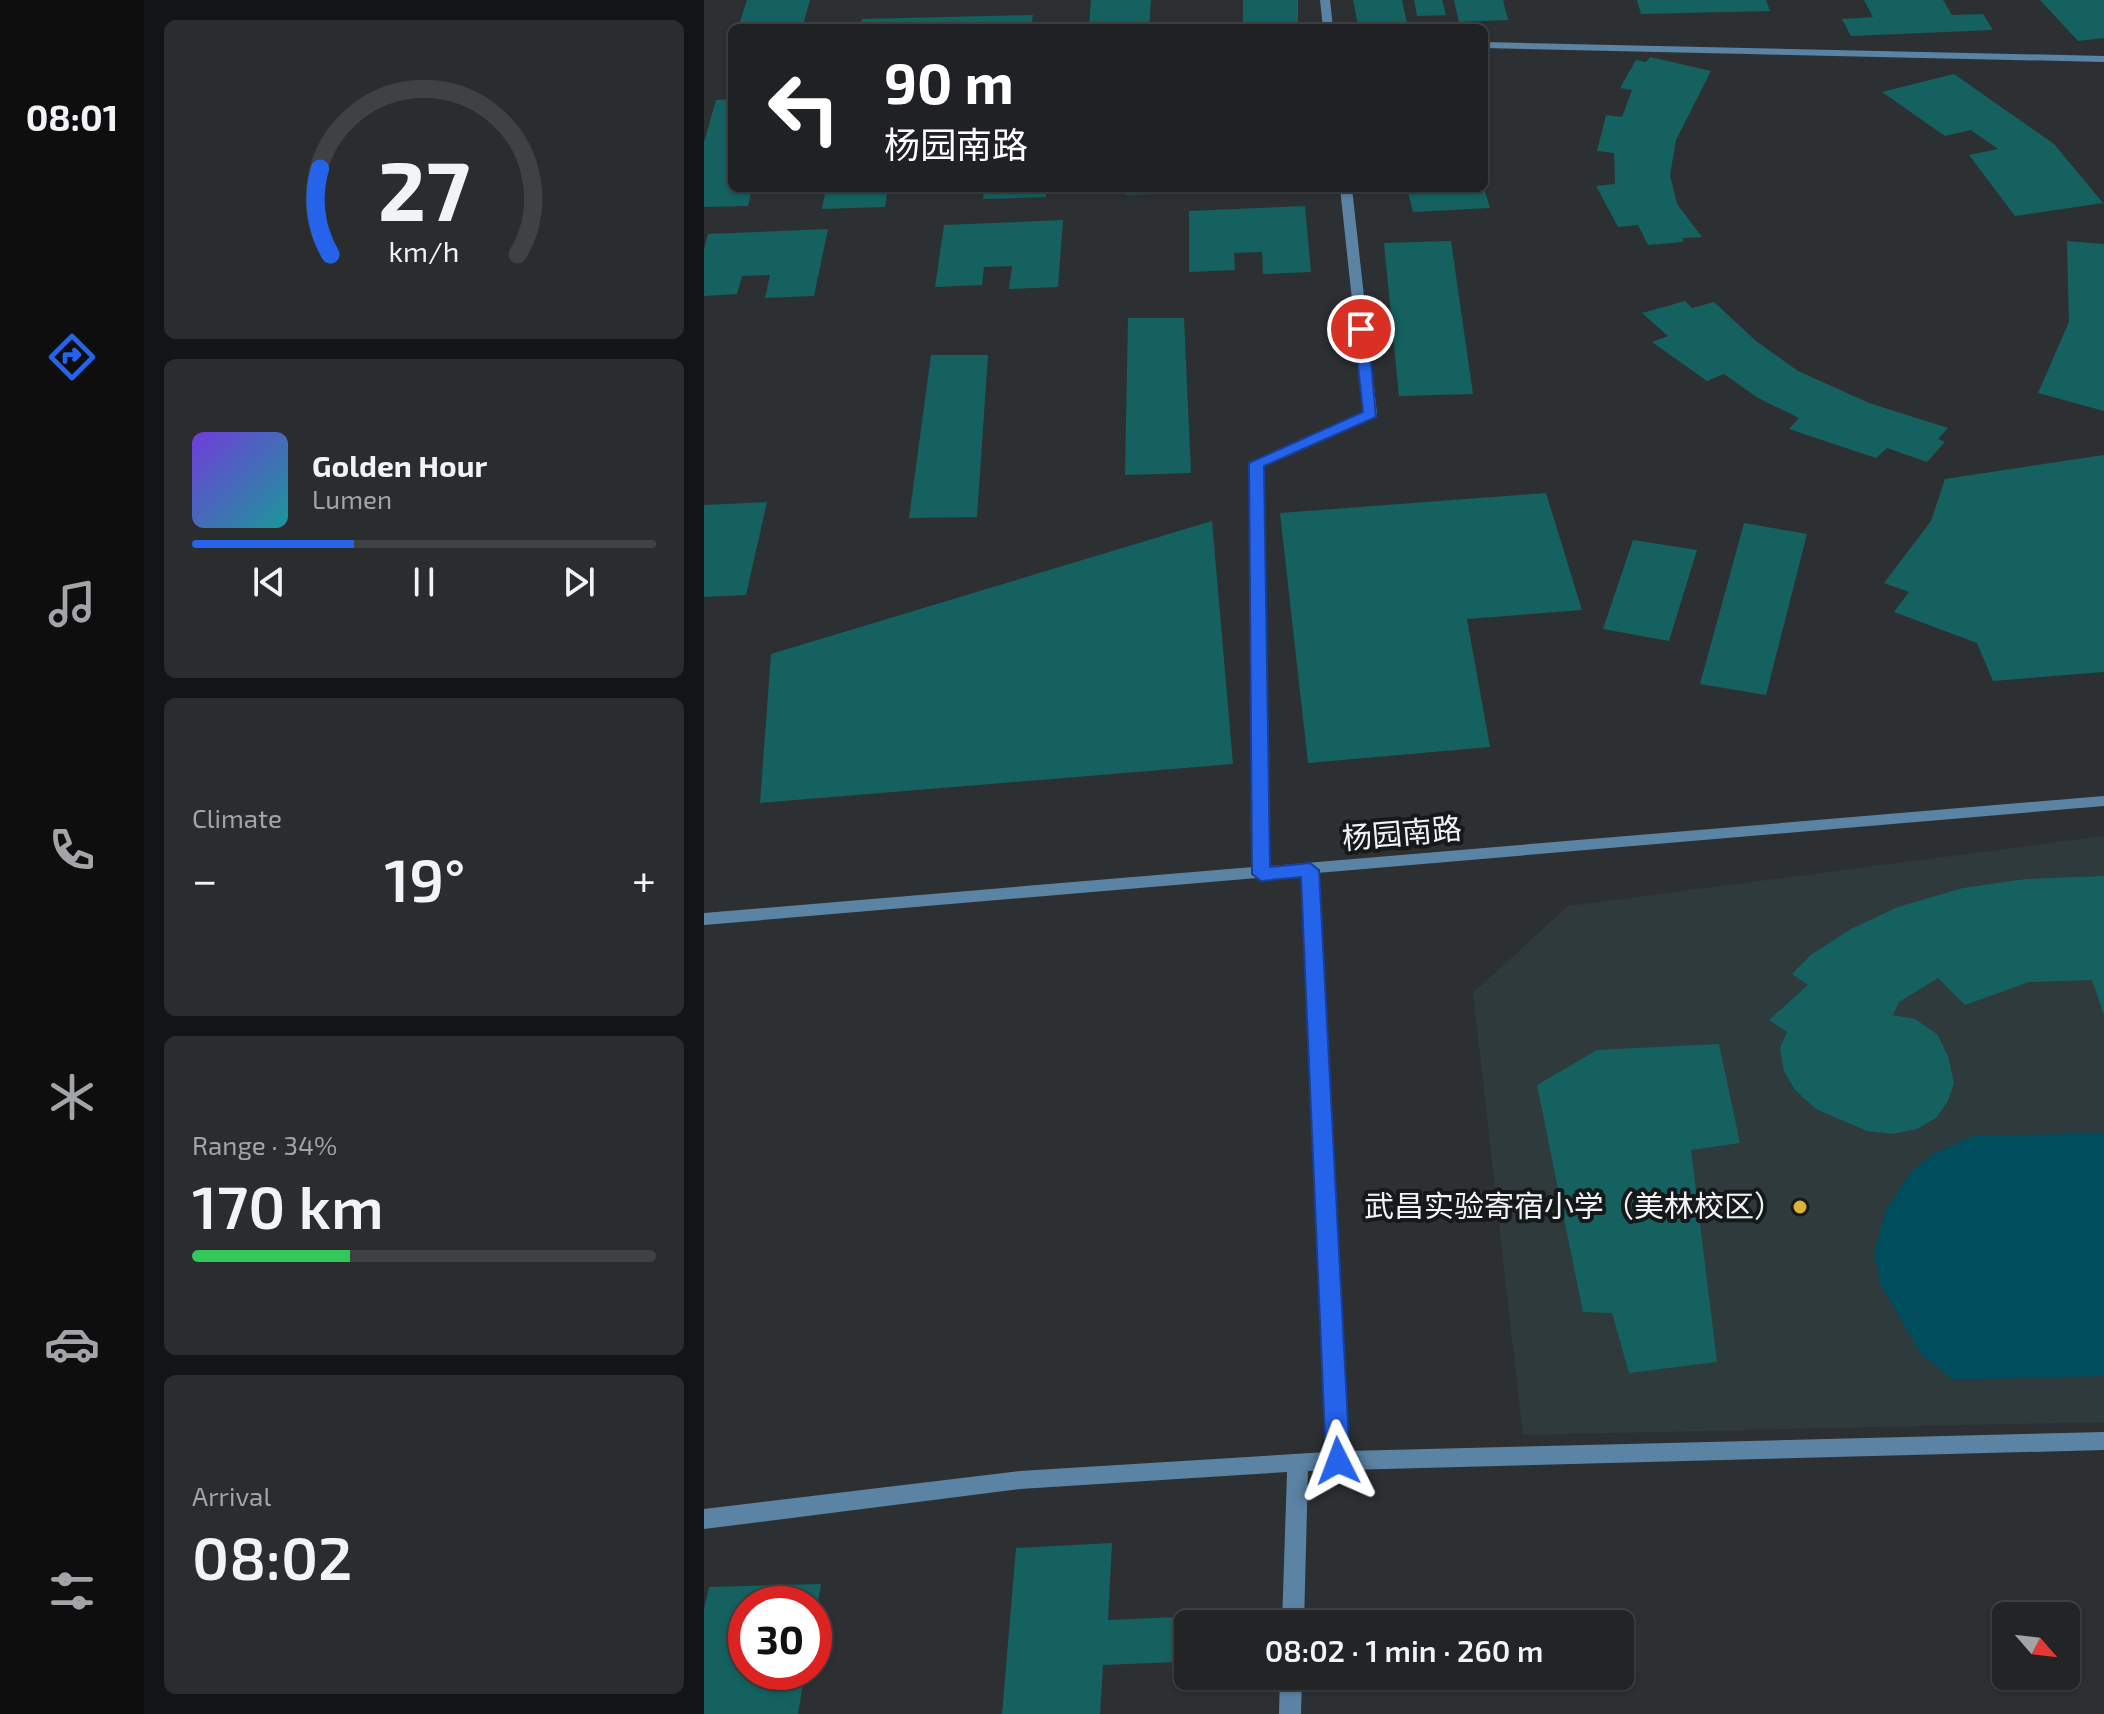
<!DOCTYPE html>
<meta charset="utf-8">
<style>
body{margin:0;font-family:"Exo 2","Noto Sans SC",sans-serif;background:#2a2c2e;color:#f1f3f6;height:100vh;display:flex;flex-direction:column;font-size:30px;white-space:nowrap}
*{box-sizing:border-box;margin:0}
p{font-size:26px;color:#a2a4a7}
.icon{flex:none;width:44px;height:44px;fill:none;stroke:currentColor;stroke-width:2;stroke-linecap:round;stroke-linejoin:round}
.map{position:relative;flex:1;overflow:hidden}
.sheet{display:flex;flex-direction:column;gap:20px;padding:20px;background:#131415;width:560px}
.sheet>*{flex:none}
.hud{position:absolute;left:24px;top:24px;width:760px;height:168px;border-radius:12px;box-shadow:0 2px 6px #0004,0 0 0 2px #3f4143;background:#202124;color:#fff;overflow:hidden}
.needle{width:52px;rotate:118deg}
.controls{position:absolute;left:1288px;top:1602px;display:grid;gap:16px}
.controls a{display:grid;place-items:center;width:88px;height:88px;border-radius:12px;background:#222426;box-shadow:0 2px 6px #0004,0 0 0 2px #3f4143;font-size:40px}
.speed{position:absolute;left:24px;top:1586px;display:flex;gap:16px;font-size:40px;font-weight:700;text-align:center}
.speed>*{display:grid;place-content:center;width:104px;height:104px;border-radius:50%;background:#222426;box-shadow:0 2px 6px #0004,0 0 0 2px #3f4143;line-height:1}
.speed .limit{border:12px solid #d22;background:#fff;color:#111}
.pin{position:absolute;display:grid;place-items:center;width:68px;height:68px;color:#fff;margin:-34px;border:4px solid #fff;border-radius:50%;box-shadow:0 2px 8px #0007}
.me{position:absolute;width:88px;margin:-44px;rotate:357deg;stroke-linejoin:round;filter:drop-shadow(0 0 6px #0008)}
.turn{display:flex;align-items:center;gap:28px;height:168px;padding:0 24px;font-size:36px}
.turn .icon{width:104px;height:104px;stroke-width:2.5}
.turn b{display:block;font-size:56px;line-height:68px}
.big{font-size:60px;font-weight:600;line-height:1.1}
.sheet .widget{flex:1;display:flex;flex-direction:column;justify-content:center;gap:12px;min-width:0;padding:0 28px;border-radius:12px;background:#2a2c2e}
.sheet .dial{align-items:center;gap:0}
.dial svg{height:208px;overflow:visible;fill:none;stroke:#3f4143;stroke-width:7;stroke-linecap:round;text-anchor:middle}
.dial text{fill:#f1f3f6;stroke:none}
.song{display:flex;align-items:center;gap:24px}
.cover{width:96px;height:96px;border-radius:12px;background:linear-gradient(135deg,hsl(260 70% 55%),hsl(180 70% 35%))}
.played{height:8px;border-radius:4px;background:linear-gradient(90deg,#2563eb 35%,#3f4143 35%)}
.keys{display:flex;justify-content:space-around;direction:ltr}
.heat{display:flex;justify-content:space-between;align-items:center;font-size:44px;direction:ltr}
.charge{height:12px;border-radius:6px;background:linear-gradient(90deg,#34c759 34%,#3f4143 0)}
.trip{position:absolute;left:470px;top:1610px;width:460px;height:80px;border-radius:12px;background:#222426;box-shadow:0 2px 6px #0004,0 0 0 2px #3f4143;font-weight:600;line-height:80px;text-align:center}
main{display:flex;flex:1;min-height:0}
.tabs{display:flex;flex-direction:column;width:144px;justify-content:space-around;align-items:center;background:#0e0e0f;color:#a2a4a7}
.tabs .icon{width:56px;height:56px}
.tabs .active{color:#2563eb}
.tabs b{font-size:36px;color:#f1f3f6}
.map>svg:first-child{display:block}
</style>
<main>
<nav class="tabs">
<b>08:01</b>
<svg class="icon active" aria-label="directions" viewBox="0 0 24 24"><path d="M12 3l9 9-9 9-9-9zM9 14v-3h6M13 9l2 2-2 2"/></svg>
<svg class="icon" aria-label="music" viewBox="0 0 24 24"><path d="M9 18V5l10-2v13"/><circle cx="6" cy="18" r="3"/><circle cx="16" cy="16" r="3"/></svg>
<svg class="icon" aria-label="phone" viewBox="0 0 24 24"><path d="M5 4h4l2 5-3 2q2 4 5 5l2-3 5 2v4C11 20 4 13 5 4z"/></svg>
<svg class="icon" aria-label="climate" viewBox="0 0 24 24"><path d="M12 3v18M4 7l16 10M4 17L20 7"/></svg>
<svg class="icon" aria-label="car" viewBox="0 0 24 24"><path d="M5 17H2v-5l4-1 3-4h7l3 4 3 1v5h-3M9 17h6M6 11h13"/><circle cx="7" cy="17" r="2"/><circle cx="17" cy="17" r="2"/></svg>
<svg class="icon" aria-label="filters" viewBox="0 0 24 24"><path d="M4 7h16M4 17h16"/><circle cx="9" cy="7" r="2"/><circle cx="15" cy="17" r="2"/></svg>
</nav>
<section class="sheet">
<div class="widget dial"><svg viewBox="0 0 100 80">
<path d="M14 69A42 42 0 1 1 86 69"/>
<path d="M14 69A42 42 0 0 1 10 36" stroke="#2563eb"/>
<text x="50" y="56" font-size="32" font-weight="700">27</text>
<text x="50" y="72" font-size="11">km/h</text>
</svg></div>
<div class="widget">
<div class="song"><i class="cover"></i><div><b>Golden Hour</b><p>Lumen</p></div></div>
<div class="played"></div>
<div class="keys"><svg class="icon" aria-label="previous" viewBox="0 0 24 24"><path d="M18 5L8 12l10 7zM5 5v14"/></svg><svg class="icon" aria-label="pause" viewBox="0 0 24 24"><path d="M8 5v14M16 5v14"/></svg><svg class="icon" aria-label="next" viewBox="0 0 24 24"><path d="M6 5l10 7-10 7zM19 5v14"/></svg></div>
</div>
<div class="widget"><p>Climate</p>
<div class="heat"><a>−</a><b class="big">19°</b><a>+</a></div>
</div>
<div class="widget"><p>Range · 34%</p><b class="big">170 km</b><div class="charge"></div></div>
<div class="widget"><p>Arrival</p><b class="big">08:02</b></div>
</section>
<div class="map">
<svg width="1400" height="1714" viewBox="0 0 1400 1714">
<rect width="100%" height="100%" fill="#2d3032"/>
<path fill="#2f3a3d" d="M1400,836V1422L819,1435L769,993L864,906Z"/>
<path fill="#004d5d" d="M1400,1133V1376L1249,1380L1217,1354L1177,1285L1170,1253L1182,1209L1208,1171L1230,1153L1270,1136Z"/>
<path fill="#14615f" d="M43,0H106L98,28H34Z
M387,0H447L445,28H385Z
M539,0H594V28H539Z
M649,0H698L703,23L654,25Z
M710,0H738L742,15L713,16Z
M750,0H799L804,20L755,22Z
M933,0H1062L1066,11L937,14Z
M1160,0H1239L1248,15L1279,14L1289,30L1147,36L1138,19L1169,17Z
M1336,0H1400V38L1374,41Z
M329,15L327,28H156L158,19Z
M946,57L1007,71L972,140L966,175L973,204L998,237L979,238V242L944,245L934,225L914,227L892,186L911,184L910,153L893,151L902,115L918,117L928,90L916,88L932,60L942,62Z
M1250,74L1350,144L1399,203L1311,216L1265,155L1294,149L1267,130L1241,136L1178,92Z
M28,99V188H48L44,206L0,207V142L12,100Z
M122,188H184L181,207L118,209Z
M280,188H342V197L279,199Z
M422,188H484V193L422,195Z
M703,188H780L786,208L709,212Z
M601,206L607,272L559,274L558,252L530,253L531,270L485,272V211Z
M359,220L354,287L305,289L308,266L280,267L278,285L231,287L240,225Z
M124,229L110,296L61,298L66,275L38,276L33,294L0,296V249L4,234Z
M747,241L769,394L695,396L680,243Z
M1363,241L1400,244V411L1334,393L1365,322Z
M981,301L988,308L1010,302L1052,341L1094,371L1165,403L1244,428L1234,439L1241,442L1223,462L1183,448L1172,458L1085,429L1095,418L1054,398L1020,374L1003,381L948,342L964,336L938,313Z
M424,318H480L487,473L421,475Z
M227,355H284L273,517L205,518Z
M1400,455V672L1289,681L1273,643L1190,612L1205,592L1180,583L1227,521L1241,479Z
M842,493L878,610L763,619L786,747L604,763L576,513Z
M63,502L42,595L0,597V505Z
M508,521L529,764L56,803L67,654Z
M1040,523L1103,534L1062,695L996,684Z
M929,540L993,550L965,641L899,629Z
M1400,876V1015L1388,980L1325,982L1261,1005L1234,978L1195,1002L1189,1015L1211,1019L1233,1034L1244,1056L1250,1083L1244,1101L1232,1118L1213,1129L1189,1134L1163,1131L1112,1109L1091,1090L1080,1071L1076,1048L1083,1032L1065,1020L1104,985L1088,974L1108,954L1147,929L1194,907L1259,888L1322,879Z
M1015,1044L1036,1143L987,1150L1013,1362L925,1373L908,1313L879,1312L833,1085L893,1050Z
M408,1543L404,1620L474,1617L473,1662L399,1665L396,1714H298L312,1548Z
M117,1584L112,1616L110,1604H42V1672H101L94,1714H0V1609L5,1587Z"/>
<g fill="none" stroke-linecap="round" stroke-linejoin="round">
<path fill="#5b83a4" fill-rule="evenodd" d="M780,42L1400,56V62L780,48Z
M606,864L614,870L644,1451L1400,1432V1450L604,1471L600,1624H578L583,1472L316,1489L0,1529V1509L316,1471L623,1452L598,870Z
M576,1676H598L597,1714H575Z"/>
<path fill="#5b83a4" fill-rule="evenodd" d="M616,0H626L629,28H619Z
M636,188H648L673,414L559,465L565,866L1400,796V806L0,925V913L549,867L545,463L660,412Z"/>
</g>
<path fill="#2563eb" stroke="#184099" stroke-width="2" d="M657,325L664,329L672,417L560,466L566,867L606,863L615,870L646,1461L642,1468L634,1471L626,1468L622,1461L597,877L557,881L548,874L545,463L659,412L650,329Z"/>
<circle fill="#dbb233" stroke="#161819" stroke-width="3" cx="1096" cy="1207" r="8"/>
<g text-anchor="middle" stroke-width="8" stroke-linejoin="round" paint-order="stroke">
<g font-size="30" fill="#f0f3f3" stroke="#161819">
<text transform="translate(698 834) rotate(-5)" y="10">杨园南路</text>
</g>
<g font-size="30" fill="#f0f3f3" stroke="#161819" text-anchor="end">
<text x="1080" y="1217">武昌实验寄宿小学（美林校区）</text>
</g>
</g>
</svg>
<div class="controls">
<a><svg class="needle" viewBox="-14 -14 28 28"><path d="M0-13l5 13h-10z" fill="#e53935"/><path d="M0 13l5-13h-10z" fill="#a2a4a7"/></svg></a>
</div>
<div class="speed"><div class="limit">30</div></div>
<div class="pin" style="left:657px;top:329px;background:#d93025"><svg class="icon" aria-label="arrive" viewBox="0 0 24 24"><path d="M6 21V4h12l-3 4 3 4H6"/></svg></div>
<svg class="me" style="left:634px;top:1461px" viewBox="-20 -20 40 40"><path d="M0-17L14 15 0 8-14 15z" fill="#2563eb" stroke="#fff" stroke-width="4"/></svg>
<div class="trip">08:02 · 1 min · 260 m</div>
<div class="hud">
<div class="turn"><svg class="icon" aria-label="left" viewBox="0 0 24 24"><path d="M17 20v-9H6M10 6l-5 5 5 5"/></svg><div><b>90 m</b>杨园南路</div></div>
</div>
</div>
</main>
